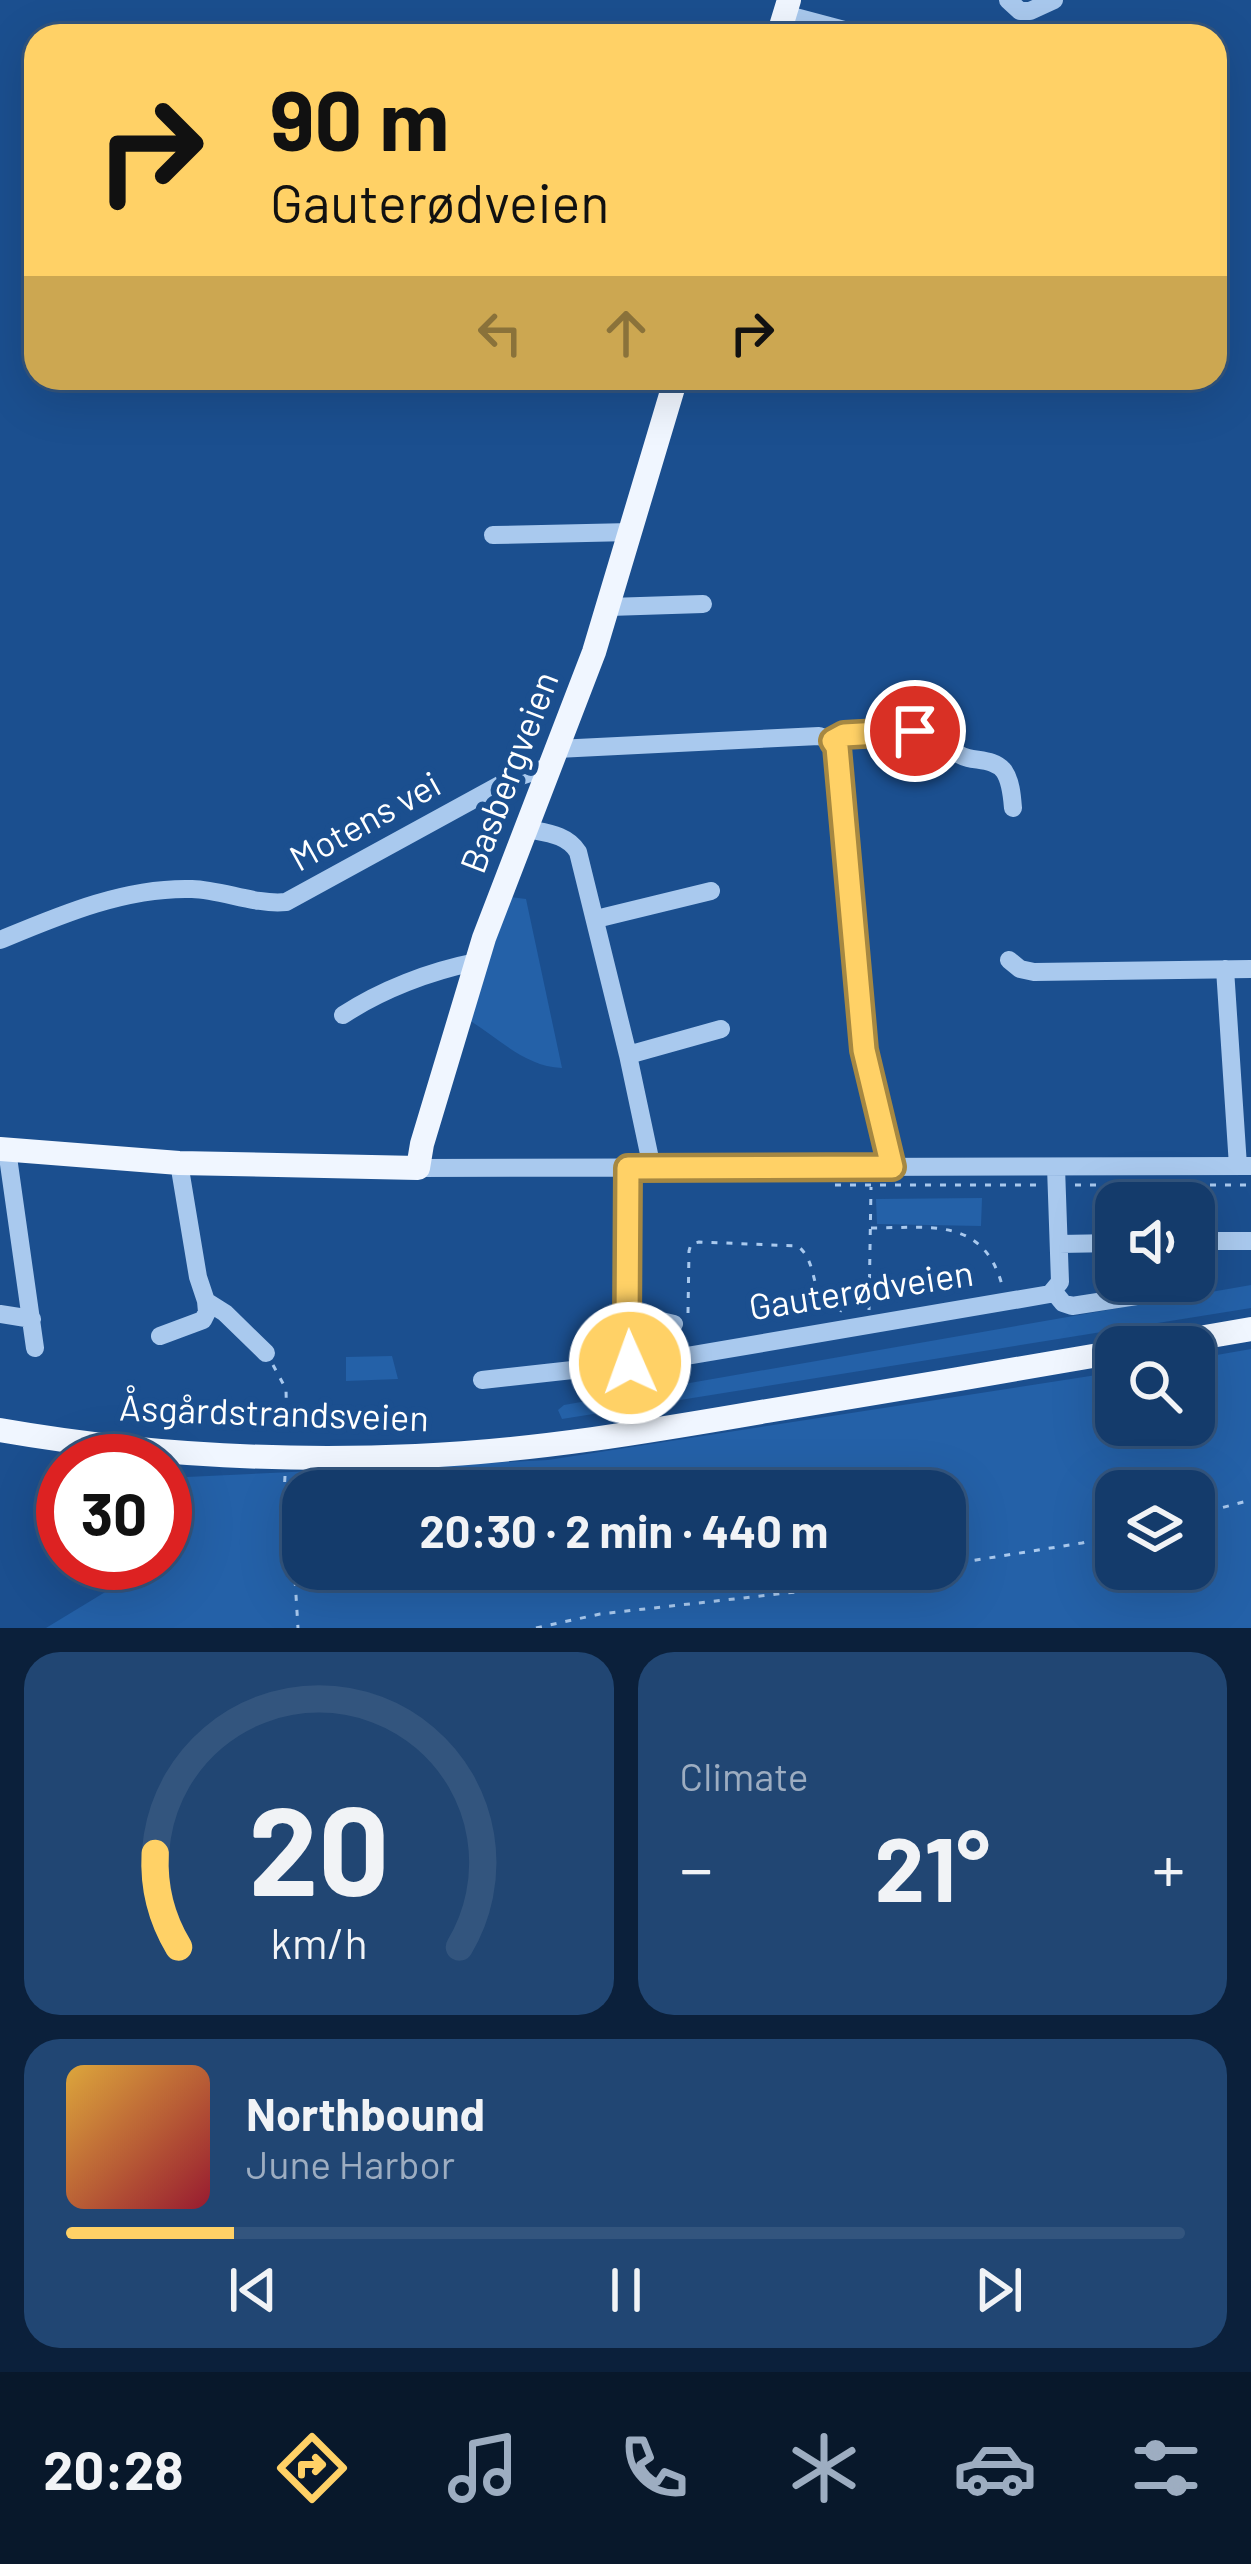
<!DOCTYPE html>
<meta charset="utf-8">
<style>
body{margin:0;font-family:Barlow,sans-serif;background:#214673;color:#f1f3f6;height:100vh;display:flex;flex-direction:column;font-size:45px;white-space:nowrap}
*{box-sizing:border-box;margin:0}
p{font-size:39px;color:#9dadc1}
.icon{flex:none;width:66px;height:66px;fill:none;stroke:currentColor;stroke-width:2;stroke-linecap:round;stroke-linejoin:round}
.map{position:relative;height:1628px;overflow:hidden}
.details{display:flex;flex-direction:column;gap:24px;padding:24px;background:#0b203b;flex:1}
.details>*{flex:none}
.banner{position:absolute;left:24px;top:24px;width:1203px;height:366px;border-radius:36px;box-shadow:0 12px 48px #0002,0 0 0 3px #33557e;background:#ffd166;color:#111;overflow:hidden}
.fabs{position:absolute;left:1095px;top:1182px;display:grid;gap:24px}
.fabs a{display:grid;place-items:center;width:120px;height:120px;border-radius:24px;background:#143b6b;box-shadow:0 12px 48px #0002,0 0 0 3px #33557e;font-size:60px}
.speed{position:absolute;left:36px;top:1434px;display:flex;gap:24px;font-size:60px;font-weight:700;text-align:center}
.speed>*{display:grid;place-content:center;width:156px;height:156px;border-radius:50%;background:#143b6b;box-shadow:0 12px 48px #0002,0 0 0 3px #33557e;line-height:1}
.speed .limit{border:18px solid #d22;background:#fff;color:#111}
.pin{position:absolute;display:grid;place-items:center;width:102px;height:102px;color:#fff;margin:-51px;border:6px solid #fff;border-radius:50%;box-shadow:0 3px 12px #0007}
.me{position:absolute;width:132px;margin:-66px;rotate:358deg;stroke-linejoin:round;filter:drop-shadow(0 0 9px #0008)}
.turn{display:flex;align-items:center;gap:42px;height:252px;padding:0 48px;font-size:54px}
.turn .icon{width:156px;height:156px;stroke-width:2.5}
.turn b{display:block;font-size:84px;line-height:102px}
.lanes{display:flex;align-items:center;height:114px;padding:0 48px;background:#0003;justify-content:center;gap:60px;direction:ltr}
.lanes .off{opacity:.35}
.big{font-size:90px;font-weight:700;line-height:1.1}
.details .card{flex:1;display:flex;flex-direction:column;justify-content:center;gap:18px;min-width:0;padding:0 42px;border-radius:36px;background:#214673}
.details .dial{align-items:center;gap:0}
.dial svg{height:312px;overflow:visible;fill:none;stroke:#33557e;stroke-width:7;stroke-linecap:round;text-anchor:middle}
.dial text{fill:#f1f3f6;stroke:none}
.song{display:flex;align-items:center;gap:36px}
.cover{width:144px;height:144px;border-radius:18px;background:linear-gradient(135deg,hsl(40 70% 55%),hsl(350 70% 35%))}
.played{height:12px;border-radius:6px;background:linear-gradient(90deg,#ffd166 15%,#33557e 15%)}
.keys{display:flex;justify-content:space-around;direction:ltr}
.heat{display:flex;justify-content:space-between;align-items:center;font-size:66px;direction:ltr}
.details .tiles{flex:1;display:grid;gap:24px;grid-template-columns:1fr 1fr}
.card:last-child{grid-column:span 2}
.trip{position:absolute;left:282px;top:1470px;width:684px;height:120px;border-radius:36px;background:#143b6b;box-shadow:0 12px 48px #0002,0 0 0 3px #33557e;font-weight:700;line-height:120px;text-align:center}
.tabs{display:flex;height:192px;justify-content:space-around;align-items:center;background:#08182b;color:#9dadc1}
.tabs .icon{width:84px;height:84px}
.tabs .selected{color:#ffd166}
.tabs b{font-size:54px;color:#f1f3f6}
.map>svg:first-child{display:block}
</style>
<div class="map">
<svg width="1251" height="1628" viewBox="0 0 1251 1628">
<rect width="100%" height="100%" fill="#1b4f8f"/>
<path fill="#2461a8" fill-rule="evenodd" d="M510,897L526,899L562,1068C524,1066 500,1039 469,1020Z
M982,1198L981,1226L877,1224L876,1199Z
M1251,1285V1308L562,1419L558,1410L564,1405Z
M1251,1349V1628H46L153,1563H165V1478L548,1460L1116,1372V1425H1194V1359ZM303,1491H945V1569H303ZM1116,1491H1194V1569H1116Z
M392,1356L398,1379L346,1381V1357Z"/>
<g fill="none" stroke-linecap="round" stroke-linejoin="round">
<path stroke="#a9c9ee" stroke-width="3" stroke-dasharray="6 9" stroke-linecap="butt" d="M835,1185H1042
M1075,1185H1251
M871,1228C928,1228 983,1216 1002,1285
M869,1310L871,1187
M688,1313L689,1251L691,1244L699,1242L798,1246C822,1267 804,1296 842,1311
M273,1365L286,1389L287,1436
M285,1476L283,1512L295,1579L298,1628
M1194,1515L1251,1500
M945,1565L1082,1543L1116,1534
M536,1628L600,1614L805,1591L922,1569"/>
<path stroke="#a9c9ee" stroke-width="18" d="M1008,0L1020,11H1030L1054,0
M784,14L863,35
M493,535L631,532
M609,607L703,604
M833,741L837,747L840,771L864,1050L892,1167
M557,749L819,736L833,741C851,732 909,726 928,734C942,740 952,754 968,758C981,761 995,760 1004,771C1011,781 1012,796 1013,808
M527,829C546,833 567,834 578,852L628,1055L652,1168
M596,919L711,891
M0,940C60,915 125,887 192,889C223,890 255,905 286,902L509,780L542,769L549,770
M1009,960L1020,969L1034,972L1251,969
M1225,969L1238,1166
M343,1015C381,990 430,971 476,962
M628,1055L721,1029
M7,1150L35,1348
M179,1163L198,1277L206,1301L225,1313L266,1353
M418,1168L1251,1166
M629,1168L627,1324L630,1363
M1194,1241H1251
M1059,1244L1116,1243
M1054,1292L1063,1303L1072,1306L1156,1293L1158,1281
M627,1313L674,1324
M0,1314L32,1319
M160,1336L203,1320L207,1312L206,1301
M482,1380L663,1360L1050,1294L1060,1282L1056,1167"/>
<path stroke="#f0f6ff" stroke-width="24" d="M778,36L789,0
M0,1149L179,1163L418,1168L422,1144L484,938L594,652L676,378
M1147,1347L1251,1329
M0,1430C137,1454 277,1462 416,1456C534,1451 651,1431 767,1411C883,1392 1000,1372 1116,1352"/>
</g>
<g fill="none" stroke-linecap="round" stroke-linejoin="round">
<defs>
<path id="route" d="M630,1363L627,1324L628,1168L892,1167L864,1050L837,747L833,741L844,735L915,731"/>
</defs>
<use href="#route" stroke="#a68842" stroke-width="30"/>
<use href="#route" stroke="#ffd166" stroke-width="21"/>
</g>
<g text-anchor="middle" stroke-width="12" stroke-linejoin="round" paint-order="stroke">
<g font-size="36" fill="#fff" stroke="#1b4f8f">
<text transform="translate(509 772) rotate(-69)" y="13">Basbergveien</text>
<text transform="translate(365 821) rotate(-29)" y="13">Motens vei</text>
<text transform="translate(861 1290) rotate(-9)" y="13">Gauterødveien</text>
<text transform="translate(274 1413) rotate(2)" y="13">Åsgårdstrandsveien</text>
</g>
</g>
</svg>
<div class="fabs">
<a><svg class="icon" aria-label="sound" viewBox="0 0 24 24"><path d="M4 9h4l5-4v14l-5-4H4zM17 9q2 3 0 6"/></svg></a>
<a><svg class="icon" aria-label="search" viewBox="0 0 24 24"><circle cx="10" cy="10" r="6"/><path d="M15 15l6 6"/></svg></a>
<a><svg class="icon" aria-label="layers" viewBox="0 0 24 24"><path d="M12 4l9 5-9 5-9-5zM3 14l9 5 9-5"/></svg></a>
</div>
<div class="speed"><div class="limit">30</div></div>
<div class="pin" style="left:915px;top:731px;background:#d93025"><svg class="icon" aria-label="arrive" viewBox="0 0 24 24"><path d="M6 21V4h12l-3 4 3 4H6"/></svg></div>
<svg class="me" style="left:630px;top:1363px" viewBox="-20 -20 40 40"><circle r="17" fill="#ffd166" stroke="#fff" stroke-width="3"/><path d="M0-11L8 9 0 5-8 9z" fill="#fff"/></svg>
<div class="trip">20:30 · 2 min · 440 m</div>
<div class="banner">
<div class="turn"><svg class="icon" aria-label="right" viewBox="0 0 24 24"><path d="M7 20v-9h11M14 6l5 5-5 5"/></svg><div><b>90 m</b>Gauterødveien</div></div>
<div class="lanes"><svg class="icon off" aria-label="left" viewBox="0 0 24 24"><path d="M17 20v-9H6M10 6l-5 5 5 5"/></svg><svg class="icon off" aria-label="ahead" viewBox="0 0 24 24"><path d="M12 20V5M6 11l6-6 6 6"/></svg><svg class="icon" aria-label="right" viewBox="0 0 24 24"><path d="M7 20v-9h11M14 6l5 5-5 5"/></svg></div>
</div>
</div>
<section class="details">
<div class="tiles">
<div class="card dial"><svg viewBox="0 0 100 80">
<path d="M14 69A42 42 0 1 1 86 69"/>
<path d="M14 69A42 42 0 0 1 8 45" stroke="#ffd166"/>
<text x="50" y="56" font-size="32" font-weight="700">20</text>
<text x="50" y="72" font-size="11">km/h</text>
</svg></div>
<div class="card"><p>Climate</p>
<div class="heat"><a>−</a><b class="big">21°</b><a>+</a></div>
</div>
<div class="card">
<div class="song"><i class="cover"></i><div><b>Northbound</b><p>June Harbor</p></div></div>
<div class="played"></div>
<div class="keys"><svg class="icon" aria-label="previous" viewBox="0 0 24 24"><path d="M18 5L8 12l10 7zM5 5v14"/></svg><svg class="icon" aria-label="pause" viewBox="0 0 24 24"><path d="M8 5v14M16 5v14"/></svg><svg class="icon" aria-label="next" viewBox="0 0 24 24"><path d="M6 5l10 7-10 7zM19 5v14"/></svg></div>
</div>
</div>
</section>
<nav class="tabs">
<b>20:28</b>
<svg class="icon selected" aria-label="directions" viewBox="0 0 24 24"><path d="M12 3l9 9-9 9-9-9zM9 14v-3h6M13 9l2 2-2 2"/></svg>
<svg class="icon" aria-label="music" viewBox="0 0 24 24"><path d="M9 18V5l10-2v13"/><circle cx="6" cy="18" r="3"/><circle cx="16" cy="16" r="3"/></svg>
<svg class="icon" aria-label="phone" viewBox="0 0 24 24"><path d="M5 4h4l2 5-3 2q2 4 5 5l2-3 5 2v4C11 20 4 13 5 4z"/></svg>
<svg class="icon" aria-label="climate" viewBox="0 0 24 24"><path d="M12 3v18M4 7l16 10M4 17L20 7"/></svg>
<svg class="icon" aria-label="car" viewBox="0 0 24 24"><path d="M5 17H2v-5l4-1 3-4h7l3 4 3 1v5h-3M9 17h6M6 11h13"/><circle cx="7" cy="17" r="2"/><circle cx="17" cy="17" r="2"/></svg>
<svg class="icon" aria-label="filters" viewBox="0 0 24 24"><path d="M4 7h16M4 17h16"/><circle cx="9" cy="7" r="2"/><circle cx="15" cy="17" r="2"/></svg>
</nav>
